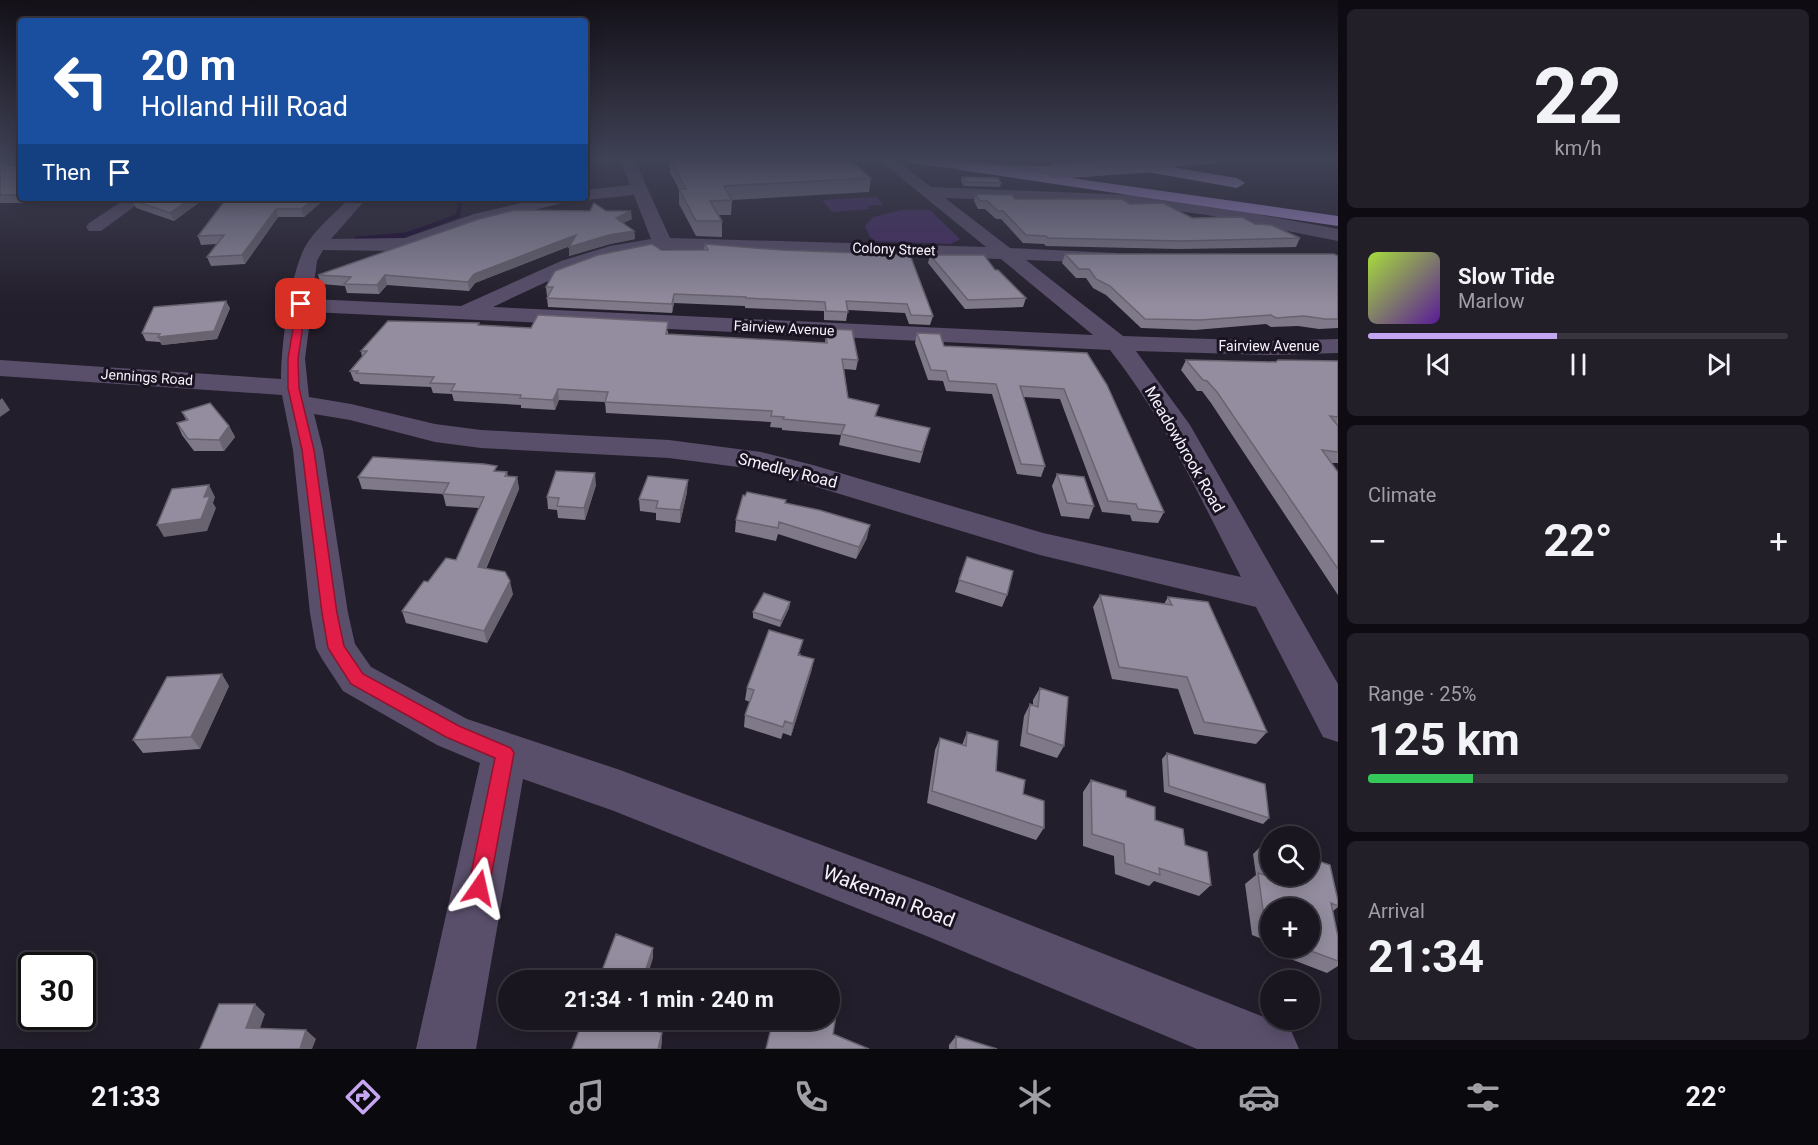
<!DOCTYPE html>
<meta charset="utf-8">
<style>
body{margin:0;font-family:Roboto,sans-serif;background:#231f29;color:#f1f3f6;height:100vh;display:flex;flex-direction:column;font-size:22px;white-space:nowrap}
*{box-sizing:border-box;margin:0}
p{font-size:20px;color:#9f9fa5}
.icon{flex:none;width:33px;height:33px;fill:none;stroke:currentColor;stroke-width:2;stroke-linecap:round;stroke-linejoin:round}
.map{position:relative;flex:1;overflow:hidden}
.drawer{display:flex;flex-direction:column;gap:9px;padding:9px;background:#0e0c12;width:480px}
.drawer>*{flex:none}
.guide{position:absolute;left:18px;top:18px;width:570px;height:183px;border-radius:6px;box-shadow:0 3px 15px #0003,0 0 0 2px #38353e;background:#1a4fa0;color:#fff;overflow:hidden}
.controls{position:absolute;left:1260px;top:826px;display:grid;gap:12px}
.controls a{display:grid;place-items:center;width:60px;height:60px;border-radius:50%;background:#1a1620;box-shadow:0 3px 15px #0003,0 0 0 2px #38353e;font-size:30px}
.speed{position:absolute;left:18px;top:952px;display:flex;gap:12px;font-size:30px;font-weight:700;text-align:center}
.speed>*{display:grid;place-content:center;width:78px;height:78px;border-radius:50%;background:#1a1620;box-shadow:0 3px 15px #0003,0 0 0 2px #38353e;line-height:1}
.speed .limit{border:3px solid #111;border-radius:9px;background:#fff;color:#111}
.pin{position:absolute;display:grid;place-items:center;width:51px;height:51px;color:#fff;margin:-26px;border-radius:12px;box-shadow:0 3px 9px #0006}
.me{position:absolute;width:66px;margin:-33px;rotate:11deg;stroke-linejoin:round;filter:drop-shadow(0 0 4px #0008)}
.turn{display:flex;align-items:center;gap:21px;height:126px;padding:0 24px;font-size:27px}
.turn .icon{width:78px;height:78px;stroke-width:2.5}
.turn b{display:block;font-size:42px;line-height:51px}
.then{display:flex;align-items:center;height:57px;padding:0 24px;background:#0003;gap:12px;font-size:22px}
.big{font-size:45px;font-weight:700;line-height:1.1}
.drawer .card{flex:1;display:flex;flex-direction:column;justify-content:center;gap:9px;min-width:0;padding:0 21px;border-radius:9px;background:#231f29}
.drawer .dial{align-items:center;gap:0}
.dial b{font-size:78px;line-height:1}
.song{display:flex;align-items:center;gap:18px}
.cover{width:72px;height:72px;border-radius:9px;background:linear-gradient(135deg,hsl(80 70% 55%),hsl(270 70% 35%))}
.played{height:6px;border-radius:3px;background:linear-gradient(90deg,#c5a7f1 45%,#38353e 45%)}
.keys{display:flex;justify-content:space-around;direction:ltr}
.heat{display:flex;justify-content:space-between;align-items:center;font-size:33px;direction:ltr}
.charge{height:9px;border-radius:4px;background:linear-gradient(90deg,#34c759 25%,#38353e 0)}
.trip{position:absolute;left:498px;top:970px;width:342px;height:60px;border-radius:30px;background:#1a1620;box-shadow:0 3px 15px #0003,0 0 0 2px #38353e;font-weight:700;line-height:60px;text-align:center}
.dock{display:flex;height:96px;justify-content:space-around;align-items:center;background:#0a090d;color:#9f9fa5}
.dock .icon{width:42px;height:42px}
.dock .on{color:#c5a7f1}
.dock b{font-size:27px;color:#f1f3f6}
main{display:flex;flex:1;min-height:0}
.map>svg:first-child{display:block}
</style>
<main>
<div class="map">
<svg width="1338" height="1049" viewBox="0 0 1338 1049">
<rect width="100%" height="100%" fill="#231e2b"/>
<path fill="#452965" d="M876,197L884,205L867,206L870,209L832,212L822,200Z
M901,210H930L960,239L951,244L875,241L870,237L865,226L873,217Z"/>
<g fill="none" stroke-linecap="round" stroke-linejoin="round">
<path stroke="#17012b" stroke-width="4" d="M402,236L458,216L460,204L457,198"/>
<path stroke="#17012b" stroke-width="5" d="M357,239L406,235"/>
<path fill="#5a4f6b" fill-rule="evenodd" d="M0,159L21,163V172L0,167Z
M620,159H634L670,238L986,247L878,159H895L931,187L1134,195L1207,205L1338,229V241L1207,215L1134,205L945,198L1010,248L1115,253L1118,257L1115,261L1108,263L1026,260L1123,336L1270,341L1338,339V353L1270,355L1136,351L1190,425L1338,684V742L1323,737L1256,607L1040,555L761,470L669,458L481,448L435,442L350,420L314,414L323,450L348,613L355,644L371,667L467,719L620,770L932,886L1269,1019L1290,1028L1299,1049H1197L929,937L614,811L523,779L476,1049H416L480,763L437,745L343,691L322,659L316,648L310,613L293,450L282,395L0,376V360L281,379C281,347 290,268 308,242C319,226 336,212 350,198H367L331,239L405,238L474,214L543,198H573L571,201L480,223L408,249L393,251L323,250L317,261L312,299L461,306L561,261L610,246L651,239L634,195L585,200L579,198H585V190L630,185ZM665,249L1001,259L1093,335L493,307C548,281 603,252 665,249ZM311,312L1110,350C1165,419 1201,500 1241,577L1043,533L813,465L761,452L669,440L481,430L435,424L351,404L309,397L305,359Z
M127,198H146L101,231H89L86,227L89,223Z"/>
<path fill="#947cb7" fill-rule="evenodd" d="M903,159C954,159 1004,166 1055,166L1063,171L1055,176L1001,175L910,163Z
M1224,159L1217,163L1168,167L1161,163L1165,159Z"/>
<path fill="#ab8ed4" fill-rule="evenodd" d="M1090,159H1125L1237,178L1245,183L1237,188L1097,163Z
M965,163L1338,216V226L960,170L958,167L960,164Z"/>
<path stroke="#947cb7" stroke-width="16" d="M1055,171L1168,163"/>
</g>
<path fill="#7f7989" d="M13,159H21V198H123L117,202L110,199L91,203H0V162L16,167L19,165V161Z
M670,159L871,178L869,192L732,200L731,215H719L722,221V237L696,236L679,204V189L670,173Z
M962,177L1001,183L1000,187L964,186L961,181Z
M976,194L1015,199L1130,204L1192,218L1255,224L1300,238L1296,247L1178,249L1046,246L1044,244L1023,243L1001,219H996L985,209H978L974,201Z
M135,198H205L174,221L136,208L132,200Z
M227,198H326L304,217H278L245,264L211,266L207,257L217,244L201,245L198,236Z
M606,211L632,219L623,223L634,231L635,239L610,244L569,256L570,246L475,283L469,291L387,285L379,294L347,293L345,286L321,284L318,275Z
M705,244L781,250L910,255L933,316L930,325L909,324L905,313L848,310L846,321L824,320V311L745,308V306L674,303L672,313L548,307L547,298L548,296H547L546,287L661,250H704Z
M1065,254L1338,256V328L1319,329L1298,326L1271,327L1266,324L1195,330L1141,328L1106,295L1093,288L1086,278H1076L1062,263Z
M930,255L1026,298L1023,307L965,309L928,263Z
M230,308L217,339L162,345L160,342L146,341L142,333Z
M479,323V325L531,328L668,331V334L825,343L826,329L858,360L856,370L844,369L848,398L877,416L930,428L920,463L839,445L841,435L782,430V428L770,427L771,422L606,413L605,402L559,400L555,410L521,408V405L454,401L452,394L433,393L431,387L360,384L359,382L354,381L350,371L362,357L361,351Z
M917,333L944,346L1087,353L1164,512L1158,523L1132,521L1130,515L1102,512L1060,399L1023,397L1045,466L1041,477L1017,474L992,394L946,391L943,381L928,380L915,343Z
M1186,360L1276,362L1338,361V463H1331L1338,472V595L1211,403L1202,391H1197L1181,370Z
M182,412L229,426L235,437L224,451H194L182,435L177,423L186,420Z
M498,472H507L508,477H517L519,489L486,569L513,594L487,643L406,623L402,611L428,582L456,560L479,508L446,506L443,494L362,489L358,477Z
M1057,474L1094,506L1089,519L1061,516L1052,486Z
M596,485L585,520L558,518L557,510L548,509L547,497Z
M687,492L680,523L656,520V513L640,511L639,499Z
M786,503L867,538L856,559L778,534L776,541L735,532L736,520Z
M967,557L1007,595L1002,607L955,592Z
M1100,595L1164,604L1168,597L1267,732L1256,744L1194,734L1178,689L1112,679L1093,607Z
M790,602L789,608L780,627L753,618V612Z
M801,653L800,656L814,659L811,672L791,736L783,733L781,739L744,727L745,715L750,702L745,700L747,688Z
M229,686L200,749L143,753L133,740Z
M1040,688L1064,746L1057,758L1020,746L1024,716L1030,704L1033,705V700Z
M967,732L996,771L1023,794L1044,828L1036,840L927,803L935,750L940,738L962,745Z
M1167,753L1269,818L1263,824L1164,792L1162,759Z
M1091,780L1126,797L1155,820L1185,845L1211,885L1199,896L1154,881L1149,886L1115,874L1114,856L1083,846V792Z
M1265,842L1338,901V907L1333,911L1338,937V966L1327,973L1288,958L1287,948H1286H1310V909H1270V942L1252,935L1245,884L1256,875L1253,854Z
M956,1036L997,1049H949V1045Z"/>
<path fill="#68636f" d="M88,198H109L110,199L91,203Z
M116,198H123L117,202Z
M191,198H205L174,221L170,213Z
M315,198H326L304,217L301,209Z
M276,209L278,217L245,264L242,255Z
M631,211L632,219L616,226V218Z
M634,231L635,239L610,244L569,256V247L609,235Z
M576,235L577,243L475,283L469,291L468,282L474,274Z
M385,275L387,285L379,294L377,285Z
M674,294V303L672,313V304Z
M226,301L230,308L217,339L162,345L158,337Z
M558,389L559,400L555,410L553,400Z
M2,398L10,410L0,417V400Z
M229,426L235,437L224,451L219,440Z
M595,473L596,485L585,520L584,508Z
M517,477L519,489L481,579L478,567Z
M688,480L687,492L680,523V510Z
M209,485L215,497L213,503L216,508L207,531L164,537L157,525L204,497Z
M870,525L867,538L856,559L859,547Z
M510,581L513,594L487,643L484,631Z
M790,602L789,608L780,627L781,621Z
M814,659L811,672L791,736L793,724Z
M222,674L229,686L200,749L191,737Z
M653,948V958L646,981L645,972Z
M255,1004L265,1014L257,1037L246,1028Z
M650,1020H654L649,1036L648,1027Z
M306,1030L316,1039L312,1049H300Z
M662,1033V1042L661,1049H658Z"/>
<path fill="#948d9f" stroke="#68636f" stroke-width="1.5" d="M19,159H21V195H0V162L16,167L19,165Z
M670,159H849L871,178L724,186L732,200L710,201L722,221H696L679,189H686Z
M962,177L998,178L1001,183L966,182Z
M976,194L1012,195L1015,199H1122L1130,204L1163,203L1192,218L1242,217L1255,224L1271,225L1300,238L1182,241L1048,238L1046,236L1026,235L1003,211H998L987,201H980Z
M135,198H191L170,213L132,200Z
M227,198H315L301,209H276L242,255L207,257L224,235L198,236Z
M594,203L606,211H631L616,218L634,231L609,235L569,247L576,235L474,274L468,282L385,275L377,285L344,284L351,277L318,275L479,219L515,210L590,211Z
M652,244L661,250H708L705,244L781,250L910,255L933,316L911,315L907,304L846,301L848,312L826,311L825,302L746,298V297L674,294L672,304L547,298L553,287H546L555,271L598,255Z
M1065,254H1334L1338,256V319H1325L1304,316L1276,318L1271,315L1200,320L1145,319L1110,286L1096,279L1089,269H1079Z
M930,255H984L995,270H998L1026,298L968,300Z
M226,301L214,331L158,337L160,334L142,333L154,307Z
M538,315L668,322L666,334L827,343L826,329L852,330L858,360L842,359L848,398L879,405L875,416L930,428L922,452L841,434L845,425L783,419L784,417L771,416L772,411L605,402L608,392L558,389L553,400L520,398L521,395L451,391L455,384L430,383L434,377L356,373L358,371H350L367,351H361L388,321L479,323L478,325L531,328Z
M917,333L940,334L944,346L1087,353L1107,385L1164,512L1138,509L1136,504L1108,501L1064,389L1020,386L1045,466L1021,464L996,384L949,381L946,371L931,370Z
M1186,360L1276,362L1278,360L1338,361V417L1330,416L1338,426V452L1322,450L1338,472V569L1217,392L1207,381L1203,380Z
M210,403L229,426L219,440L188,439L177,423L188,420L182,412Z
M373,457L484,464L497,466L494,471L507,472L505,476L517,477L478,567L505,572L510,581L484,631L402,611L424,581L428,582L446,558L456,560L484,497L443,494L449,483L358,477Z
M556,471L595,473L584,508L557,506L559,498L547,497Z
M1057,474L1084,477L1094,506L1067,503Z
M648,476L688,480L680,510L656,508L658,501L639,499Z
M209,485L204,497L210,496L201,519L157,525L172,489Z
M747,492L786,500L785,503L819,510L870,525L859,547L779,522L778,528L736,520L743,495L745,496Z
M967,557L1013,571L1007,595L959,580Z
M764,593L790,602L781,621L753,612Z
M1100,595L1172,605L1168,597L1208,602L1267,732L1204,722L1187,677L1119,667Z
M769,630L803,640L798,655L814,659L793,724L785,721L783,727L745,715L754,690L747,688Z
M222,674L191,737L133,740L167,677Z
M1040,688L1068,697L1064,746L1027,733L1030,704L1038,707Z
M967,732L998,741L996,771L1025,780L1023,794L1044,801V828L932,791L940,738L966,746Z
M1167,753L1265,784L1269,818L1169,786Z
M1091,780L1126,791V797L1155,807V820L1183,829L1185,845L1207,852L1211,885L1159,868L1160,875L1125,863L1124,844L1092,834Z
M1265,842L1270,844V875Z
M1310,858L1330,865L1338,901V906L1331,903L1338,937V961L1303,948H1310V909H1270V927L1265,925L1258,873L1271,877V876H1310Z
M616,934L653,948L645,972L663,979L662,981H598Z
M219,1004H255L246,1028L306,1030L300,1049H200Z
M830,1013L836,1015L833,1034L869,1049H766L773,1020H830Z
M583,1020H650L648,1027L662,1033L658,1049H572Z
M956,1036L997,1049H956Z"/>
<linearGradient id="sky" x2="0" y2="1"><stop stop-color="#131018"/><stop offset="0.52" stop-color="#3f4155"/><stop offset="1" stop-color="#3f4155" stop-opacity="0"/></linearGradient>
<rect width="1338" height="306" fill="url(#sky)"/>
<path fill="#e11d48" stroke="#92132f" stroke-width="1.5" d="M301,302L306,304L298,359L299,388L314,450L337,613L344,646L363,674L459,726L511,748L514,753L489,888L486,896L479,899L471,896L468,888L495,758L446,737L351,684L328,648L322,613L302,450L288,388V359L297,304Z"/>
<g text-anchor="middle" stroke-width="6" stroke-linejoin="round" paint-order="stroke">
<g font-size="14" fill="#f6f2fc" stroke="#1a1422">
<text transform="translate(894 249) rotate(2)" y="5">Colony Street</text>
<text transform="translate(784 328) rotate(3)" y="5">Fairview Avenue</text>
<text x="1269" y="351">Fairview Avenue</text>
<text transform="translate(147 377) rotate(4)" y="5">Jennings Road</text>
</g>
<g font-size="16" fill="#f6f2fc" stroke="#1a1422">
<text transform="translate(1185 449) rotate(60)" y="6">Meadowbrook Road</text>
<text transform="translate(788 470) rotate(14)" y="6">Smedley Road</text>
</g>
<g font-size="20" fill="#f6f2fc" stroke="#1a1422">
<text transform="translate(889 896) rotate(21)" y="7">Wakeman Road</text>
</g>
</g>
</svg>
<div class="controls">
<a><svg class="icon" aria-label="search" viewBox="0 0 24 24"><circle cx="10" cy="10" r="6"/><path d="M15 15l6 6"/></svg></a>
<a>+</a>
<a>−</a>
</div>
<div class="speed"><div class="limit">30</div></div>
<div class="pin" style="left:301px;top:304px;background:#d93025"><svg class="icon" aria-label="arrive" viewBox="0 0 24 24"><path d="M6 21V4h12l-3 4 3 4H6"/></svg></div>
<svg class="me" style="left:479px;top:888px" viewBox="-20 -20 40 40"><path d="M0-17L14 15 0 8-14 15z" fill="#e11d48" stroke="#fff" stroke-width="4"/></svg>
<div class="trip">21:34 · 1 min · 240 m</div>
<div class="guide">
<div class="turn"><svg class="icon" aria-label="left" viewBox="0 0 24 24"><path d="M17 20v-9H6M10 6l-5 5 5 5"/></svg><div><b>20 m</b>Holland Hill Road</div></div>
<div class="then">Then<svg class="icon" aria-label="arrive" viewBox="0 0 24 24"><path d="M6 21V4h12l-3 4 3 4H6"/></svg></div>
</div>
</div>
<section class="drawer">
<div class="card dial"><b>22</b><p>km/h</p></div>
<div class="card">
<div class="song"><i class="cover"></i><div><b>Slow Tide</b><p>Marlow</p></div></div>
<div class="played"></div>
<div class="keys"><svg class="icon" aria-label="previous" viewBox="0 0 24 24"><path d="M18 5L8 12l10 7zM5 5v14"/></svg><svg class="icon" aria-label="pause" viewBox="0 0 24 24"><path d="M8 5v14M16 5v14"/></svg><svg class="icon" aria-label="next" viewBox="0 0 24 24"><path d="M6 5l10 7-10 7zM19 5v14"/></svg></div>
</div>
<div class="card"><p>Climate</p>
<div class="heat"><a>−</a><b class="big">22°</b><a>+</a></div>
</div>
<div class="card"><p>Range · 25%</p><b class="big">125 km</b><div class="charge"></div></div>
<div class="card"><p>Arrival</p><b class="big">21:34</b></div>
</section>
</main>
<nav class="dock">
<b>21:33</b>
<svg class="icon on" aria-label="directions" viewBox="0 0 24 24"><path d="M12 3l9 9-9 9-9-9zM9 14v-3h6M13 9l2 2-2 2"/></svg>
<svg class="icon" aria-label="music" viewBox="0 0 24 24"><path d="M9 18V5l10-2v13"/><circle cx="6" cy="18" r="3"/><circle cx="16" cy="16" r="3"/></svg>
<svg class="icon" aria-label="phone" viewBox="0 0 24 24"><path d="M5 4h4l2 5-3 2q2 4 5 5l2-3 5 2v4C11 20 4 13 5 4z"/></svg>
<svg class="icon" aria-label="climate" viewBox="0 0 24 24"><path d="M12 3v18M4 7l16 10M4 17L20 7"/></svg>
<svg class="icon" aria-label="car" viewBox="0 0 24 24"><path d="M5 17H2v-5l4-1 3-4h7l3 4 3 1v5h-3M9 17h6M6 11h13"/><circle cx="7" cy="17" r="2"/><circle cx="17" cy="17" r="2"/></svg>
<svg class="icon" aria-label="filters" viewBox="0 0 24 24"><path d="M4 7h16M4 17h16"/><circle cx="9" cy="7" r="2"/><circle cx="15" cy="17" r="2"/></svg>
<b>22°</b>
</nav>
